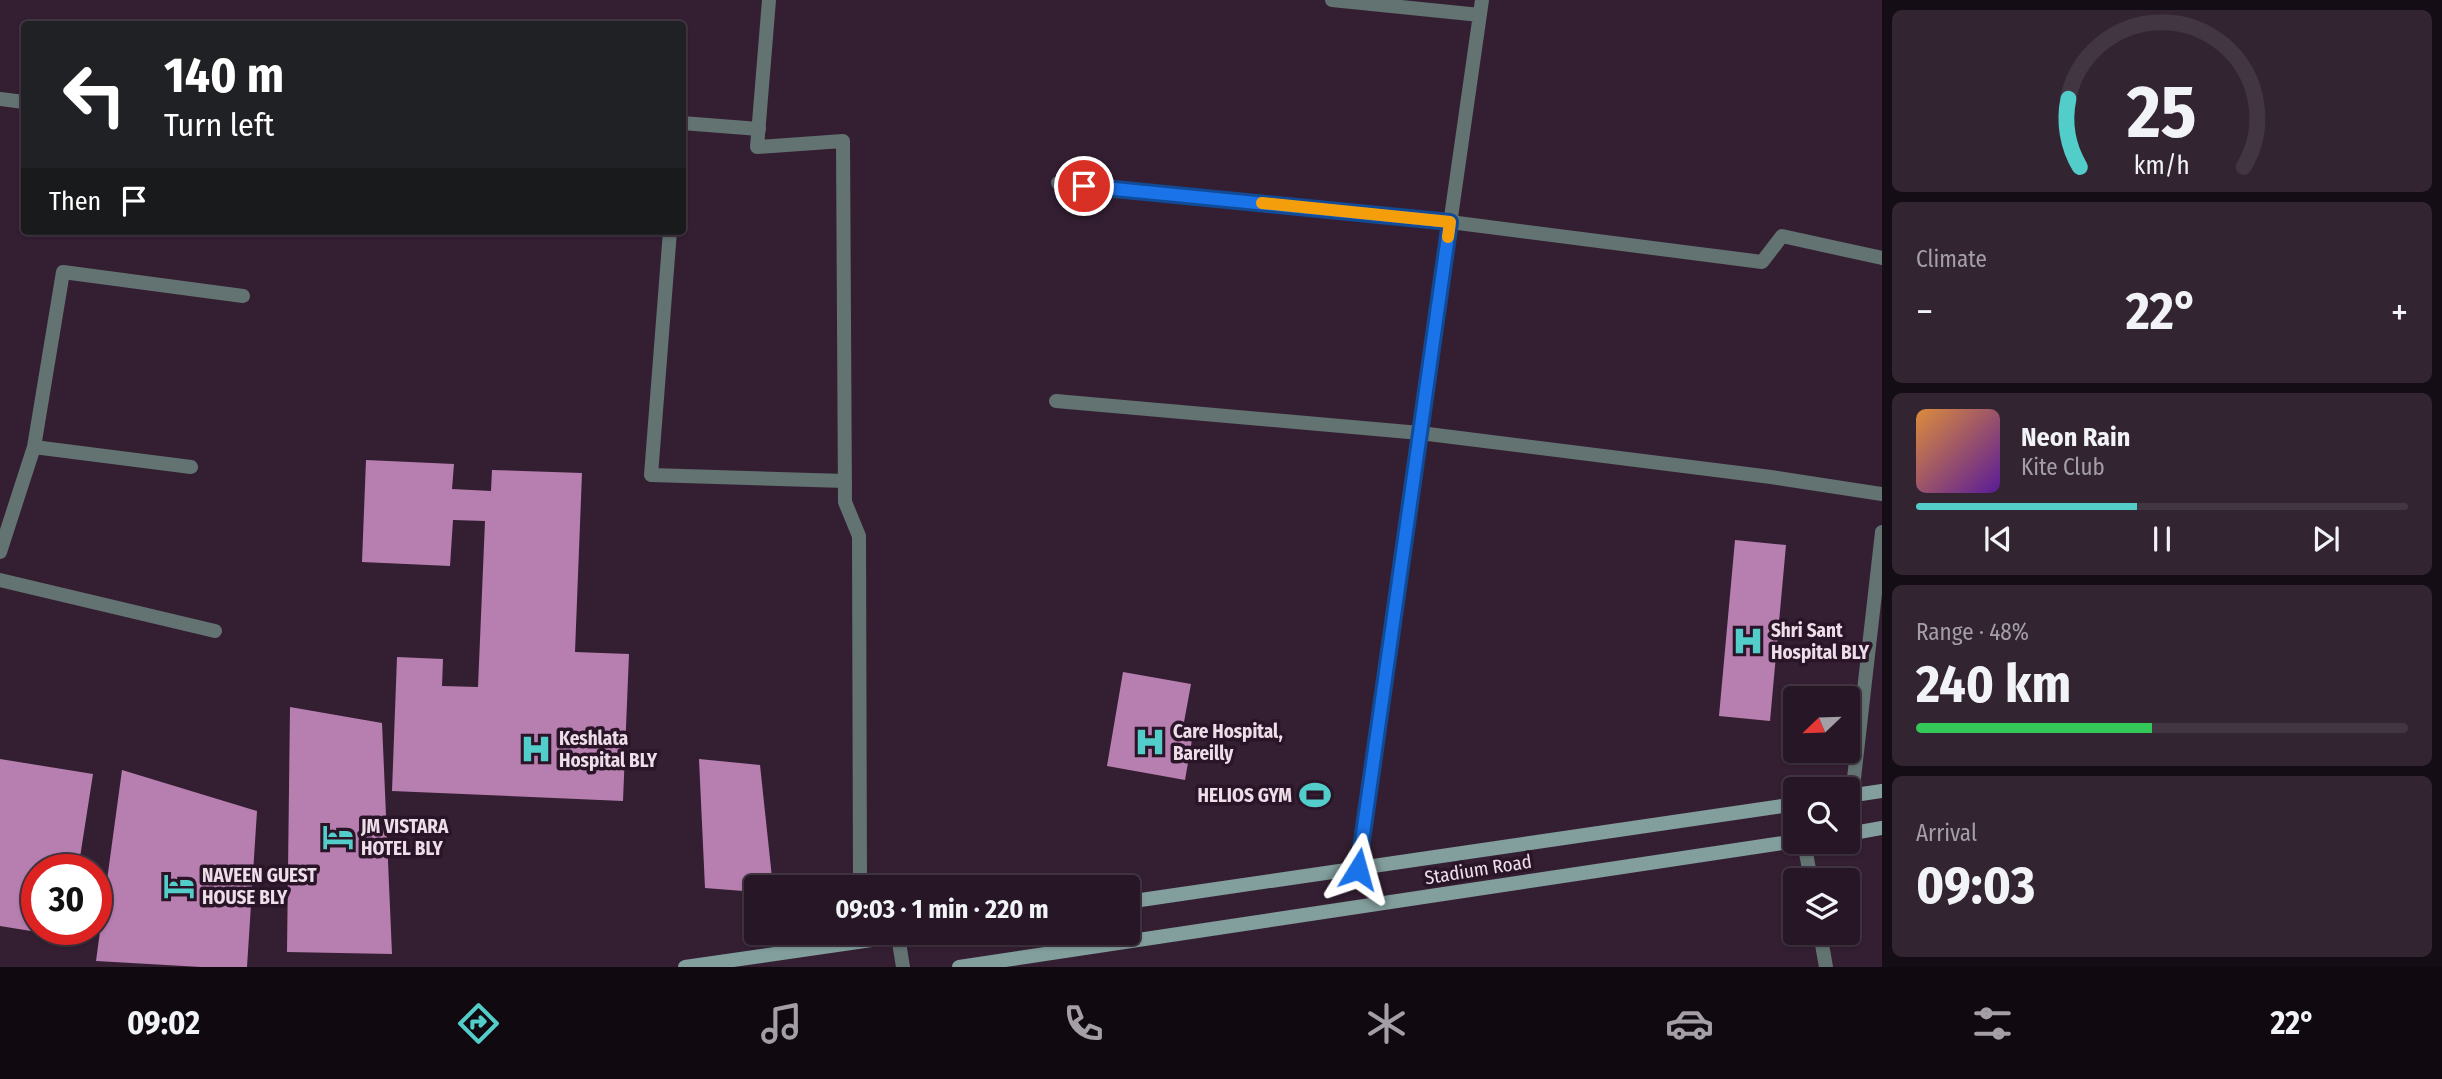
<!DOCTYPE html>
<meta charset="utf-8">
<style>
body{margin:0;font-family:"Fira Sans Condensed",sans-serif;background:#332432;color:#f1f3f6;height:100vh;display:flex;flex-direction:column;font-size:26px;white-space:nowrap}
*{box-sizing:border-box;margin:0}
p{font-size:23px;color:#a49fa7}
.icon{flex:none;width:38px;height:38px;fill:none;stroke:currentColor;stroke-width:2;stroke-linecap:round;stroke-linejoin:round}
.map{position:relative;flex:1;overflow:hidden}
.sheet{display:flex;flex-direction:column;gap:10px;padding:10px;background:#150d15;width:560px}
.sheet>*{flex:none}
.top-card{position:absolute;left:21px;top:21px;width:665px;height:214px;border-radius:7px;box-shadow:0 2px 5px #0004,0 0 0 2px #433643;background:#202124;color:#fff;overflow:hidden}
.needle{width:46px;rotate:247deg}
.buttons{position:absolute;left:1783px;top:686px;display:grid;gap:14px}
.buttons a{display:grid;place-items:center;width:77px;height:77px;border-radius:7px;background:#271726;box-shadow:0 2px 5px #0004,0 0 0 2px #433643;font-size:35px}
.speed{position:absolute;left:21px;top:854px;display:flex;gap:14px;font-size:35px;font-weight:700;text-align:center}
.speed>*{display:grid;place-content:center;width:91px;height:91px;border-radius:50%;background:#271726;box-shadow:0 2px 5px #0004,0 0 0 2px #433643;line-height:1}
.speed .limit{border:10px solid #d22;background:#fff;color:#111}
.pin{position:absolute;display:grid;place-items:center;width:60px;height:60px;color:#fff;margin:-30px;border:4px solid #fff;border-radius:50%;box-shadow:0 2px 7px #0007}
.me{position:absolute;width:77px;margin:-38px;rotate:8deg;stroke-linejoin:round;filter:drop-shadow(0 0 5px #0008)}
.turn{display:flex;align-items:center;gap:24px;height:147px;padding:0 28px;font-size:32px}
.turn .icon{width:91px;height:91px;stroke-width:2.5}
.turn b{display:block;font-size:49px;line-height:60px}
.then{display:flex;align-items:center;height:66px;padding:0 28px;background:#0003;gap:14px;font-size:26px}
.big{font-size:52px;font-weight:700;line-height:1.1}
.sheet .card{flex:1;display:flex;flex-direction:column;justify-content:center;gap:10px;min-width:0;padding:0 24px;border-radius:10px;background:#332432}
.sheet .dial{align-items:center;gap:0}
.dial svg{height:182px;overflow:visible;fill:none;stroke:#433643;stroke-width:7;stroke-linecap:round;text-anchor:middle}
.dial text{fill:#f1f3f6;stroke:none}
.song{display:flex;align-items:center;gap:21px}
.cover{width:84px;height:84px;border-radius:10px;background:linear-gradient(135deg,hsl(30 70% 55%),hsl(270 70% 35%))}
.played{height:7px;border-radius:4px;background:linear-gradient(90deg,#53cdca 45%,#433643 45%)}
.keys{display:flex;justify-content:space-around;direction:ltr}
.heat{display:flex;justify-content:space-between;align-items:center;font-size:38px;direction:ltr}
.charge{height:10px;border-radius:5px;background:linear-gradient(90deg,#34c759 48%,#433643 0)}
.trip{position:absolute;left:744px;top:875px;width:396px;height:70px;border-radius:7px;background:#271726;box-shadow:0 2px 5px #0004,0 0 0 2px #433643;font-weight:700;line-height:70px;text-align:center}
.dock{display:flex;height:112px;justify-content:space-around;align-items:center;background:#10090f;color:#a49fa7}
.dock .icon{width:49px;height:49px}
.dock .on{color:#53cdca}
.dock b{font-size:32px;color:#f1f3f6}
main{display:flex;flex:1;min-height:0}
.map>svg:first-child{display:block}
</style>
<main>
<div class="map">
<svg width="1882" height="967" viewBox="0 0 1882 967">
<rect width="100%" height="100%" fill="#341f32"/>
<path fill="#b77eb0" d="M366,460L454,464L452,489L491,491L492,470L582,473L575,652L629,654L623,801L392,791L397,657L443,659L442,686L478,687L485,521L453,520L450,566L362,562Z
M1735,540L1786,545L1770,721L1719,716Z
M1123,672L1191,684L1182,733L1193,734L1185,780L1107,766Z
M290,707L382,723L392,954L287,952Z
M0,759L93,774L78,870H37V929H69L68,937L0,926Z
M699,759L760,765L773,887H756V892L705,888Z
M122,770L257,811L247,967H201L96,961Z"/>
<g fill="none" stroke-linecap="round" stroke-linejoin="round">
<path stroke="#627372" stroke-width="14" d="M0,99L24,102
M682,123L759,129
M670,231L651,475L845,481"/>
<path stroke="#627372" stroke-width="14" d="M769,0L757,147L843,141L845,502L859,536L860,887
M1332,0L1480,15
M1058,183L1450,222L1762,262L1782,236L1882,258
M1056,401L1420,433L1771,477L1882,494
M34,447L191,467
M0,552L34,447L63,272L243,296
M0,580L215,631
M1848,831L1882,532
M1804,842L1811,880
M1358,869L1482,0
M1820,933L1826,967
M898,936L903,967"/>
<path stroke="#829e9d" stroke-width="14" d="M1848,796L1882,791
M1848,834L1882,828
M1127,902L1796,804
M685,967L920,933
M959,967L1796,841"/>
</g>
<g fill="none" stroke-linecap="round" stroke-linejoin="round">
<defs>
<path id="route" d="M1084,186L1450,222L1358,869"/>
</defs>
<use href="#route" stroke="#114b97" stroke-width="18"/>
<use href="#route" stroke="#1a73e8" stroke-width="12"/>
<path stroke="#f59e0b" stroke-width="12" d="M1262,203L1450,222L1448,237"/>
</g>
<defs>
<symbol id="hospital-bare" viewBox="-9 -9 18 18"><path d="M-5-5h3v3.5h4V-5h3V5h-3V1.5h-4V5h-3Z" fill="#53cdca" stroke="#2a1528" stroke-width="2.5" paint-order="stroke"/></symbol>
<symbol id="stadium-bare" viewBox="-9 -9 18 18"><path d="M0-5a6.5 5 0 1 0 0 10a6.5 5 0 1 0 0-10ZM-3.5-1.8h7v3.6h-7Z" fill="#53cdca" stroke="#2a1528" stroke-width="2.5" paint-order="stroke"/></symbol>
<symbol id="hotel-bare" viewBox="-9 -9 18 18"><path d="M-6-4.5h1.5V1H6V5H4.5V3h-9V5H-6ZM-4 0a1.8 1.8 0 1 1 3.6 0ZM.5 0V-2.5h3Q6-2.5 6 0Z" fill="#53cdca" stroke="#2a1528" stroke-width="2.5" paint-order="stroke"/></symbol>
</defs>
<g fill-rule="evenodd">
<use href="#hospital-bare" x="1726" y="619" width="44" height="44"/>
<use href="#hospital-bare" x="1128" y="720" width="44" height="44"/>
<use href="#hospital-bare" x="514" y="727" width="44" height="44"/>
<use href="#stadium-bare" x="1293" y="773" width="44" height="44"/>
<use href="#hotel-bare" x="316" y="815" width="44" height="44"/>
<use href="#hotel-bare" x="157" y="864" width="44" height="44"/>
</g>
<g text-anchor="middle" stroke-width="7" stroke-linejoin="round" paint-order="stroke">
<g font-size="19" font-weight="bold" fill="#eddeea" stroke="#2a1528" text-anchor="start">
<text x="1771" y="637">Shri Sant<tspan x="1771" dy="22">Hospital BLY</tspan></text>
<text x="1173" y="738">Care Hospital,<tspan x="1173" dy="22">Bareilly</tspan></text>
<text x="559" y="745">Keshlata<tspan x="559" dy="22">Hospital BLY</tspan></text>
<text x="1292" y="802" text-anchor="end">HELIOS GYM</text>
<text x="361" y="833">JM VISTARA<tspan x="361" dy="22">HOTEL BLY</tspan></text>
<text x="202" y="882">NAVEEN GUEST<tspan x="202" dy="22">HOUSE BLY</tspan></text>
</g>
<g font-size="19" fill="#eddeea" stroke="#2a1528">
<text transform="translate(1478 869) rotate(-9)" y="7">Stadium Road</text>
</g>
</g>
</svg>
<div class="buttons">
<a><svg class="needle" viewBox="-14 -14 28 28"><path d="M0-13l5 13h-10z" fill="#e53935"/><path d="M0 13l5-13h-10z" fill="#a49fa7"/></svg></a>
<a><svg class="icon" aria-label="search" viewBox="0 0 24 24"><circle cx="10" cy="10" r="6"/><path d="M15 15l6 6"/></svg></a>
<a><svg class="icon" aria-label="layers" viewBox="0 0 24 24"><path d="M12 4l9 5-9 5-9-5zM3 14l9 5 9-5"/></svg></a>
</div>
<div class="speed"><div class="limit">30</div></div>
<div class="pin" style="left:1084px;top:186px;background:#d93025"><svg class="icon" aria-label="arrive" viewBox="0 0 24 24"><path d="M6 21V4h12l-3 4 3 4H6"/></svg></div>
<svg class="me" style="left:1358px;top:869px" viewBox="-20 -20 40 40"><path d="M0-17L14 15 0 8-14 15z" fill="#1a73e8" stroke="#fff" stroke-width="4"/></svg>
<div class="trip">09:03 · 1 min · 220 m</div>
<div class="top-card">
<div class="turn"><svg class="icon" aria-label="left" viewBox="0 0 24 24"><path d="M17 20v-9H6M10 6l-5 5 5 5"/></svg><div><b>140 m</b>Turn left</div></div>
<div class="then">Then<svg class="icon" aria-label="arrive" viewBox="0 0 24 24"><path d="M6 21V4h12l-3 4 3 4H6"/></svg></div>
</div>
</div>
<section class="sheet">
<div class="card dial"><svg viewBox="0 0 100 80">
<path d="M14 69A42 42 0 1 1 86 69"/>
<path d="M14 69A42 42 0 0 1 9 39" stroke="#53cdca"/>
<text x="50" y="56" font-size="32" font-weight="700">25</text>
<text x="50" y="72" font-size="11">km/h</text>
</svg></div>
<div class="card"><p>Climate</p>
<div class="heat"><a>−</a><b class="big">22°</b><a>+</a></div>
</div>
<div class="card">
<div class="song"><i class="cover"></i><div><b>Neon Rain</b><p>Kite Club</p></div></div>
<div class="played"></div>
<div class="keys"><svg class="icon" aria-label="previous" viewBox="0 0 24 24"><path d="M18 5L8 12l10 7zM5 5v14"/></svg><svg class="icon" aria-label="pause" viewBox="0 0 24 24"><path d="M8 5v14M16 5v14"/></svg><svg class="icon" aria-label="next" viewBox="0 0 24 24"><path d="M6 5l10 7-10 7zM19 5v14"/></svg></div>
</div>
<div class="card"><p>Range · 48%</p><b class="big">240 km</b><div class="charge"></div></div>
<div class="card"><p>Arrival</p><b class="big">09:03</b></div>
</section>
</main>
<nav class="dock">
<b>09:02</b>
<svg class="icon on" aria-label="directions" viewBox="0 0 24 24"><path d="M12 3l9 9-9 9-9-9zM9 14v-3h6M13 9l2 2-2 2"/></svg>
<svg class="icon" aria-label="music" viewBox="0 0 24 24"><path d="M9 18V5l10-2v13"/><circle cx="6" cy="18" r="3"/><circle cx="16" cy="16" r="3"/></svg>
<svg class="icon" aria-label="phone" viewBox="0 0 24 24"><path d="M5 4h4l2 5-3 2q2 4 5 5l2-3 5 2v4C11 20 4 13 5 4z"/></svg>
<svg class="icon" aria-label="climate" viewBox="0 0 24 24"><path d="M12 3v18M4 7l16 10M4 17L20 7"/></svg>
<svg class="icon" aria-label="car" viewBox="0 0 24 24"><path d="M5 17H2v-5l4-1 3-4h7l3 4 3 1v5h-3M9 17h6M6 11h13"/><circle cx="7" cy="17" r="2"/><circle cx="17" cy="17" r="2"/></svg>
<svg class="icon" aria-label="filters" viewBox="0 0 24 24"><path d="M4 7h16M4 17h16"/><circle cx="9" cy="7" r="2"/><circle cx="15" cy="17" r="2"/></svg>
<b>22°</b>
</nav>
